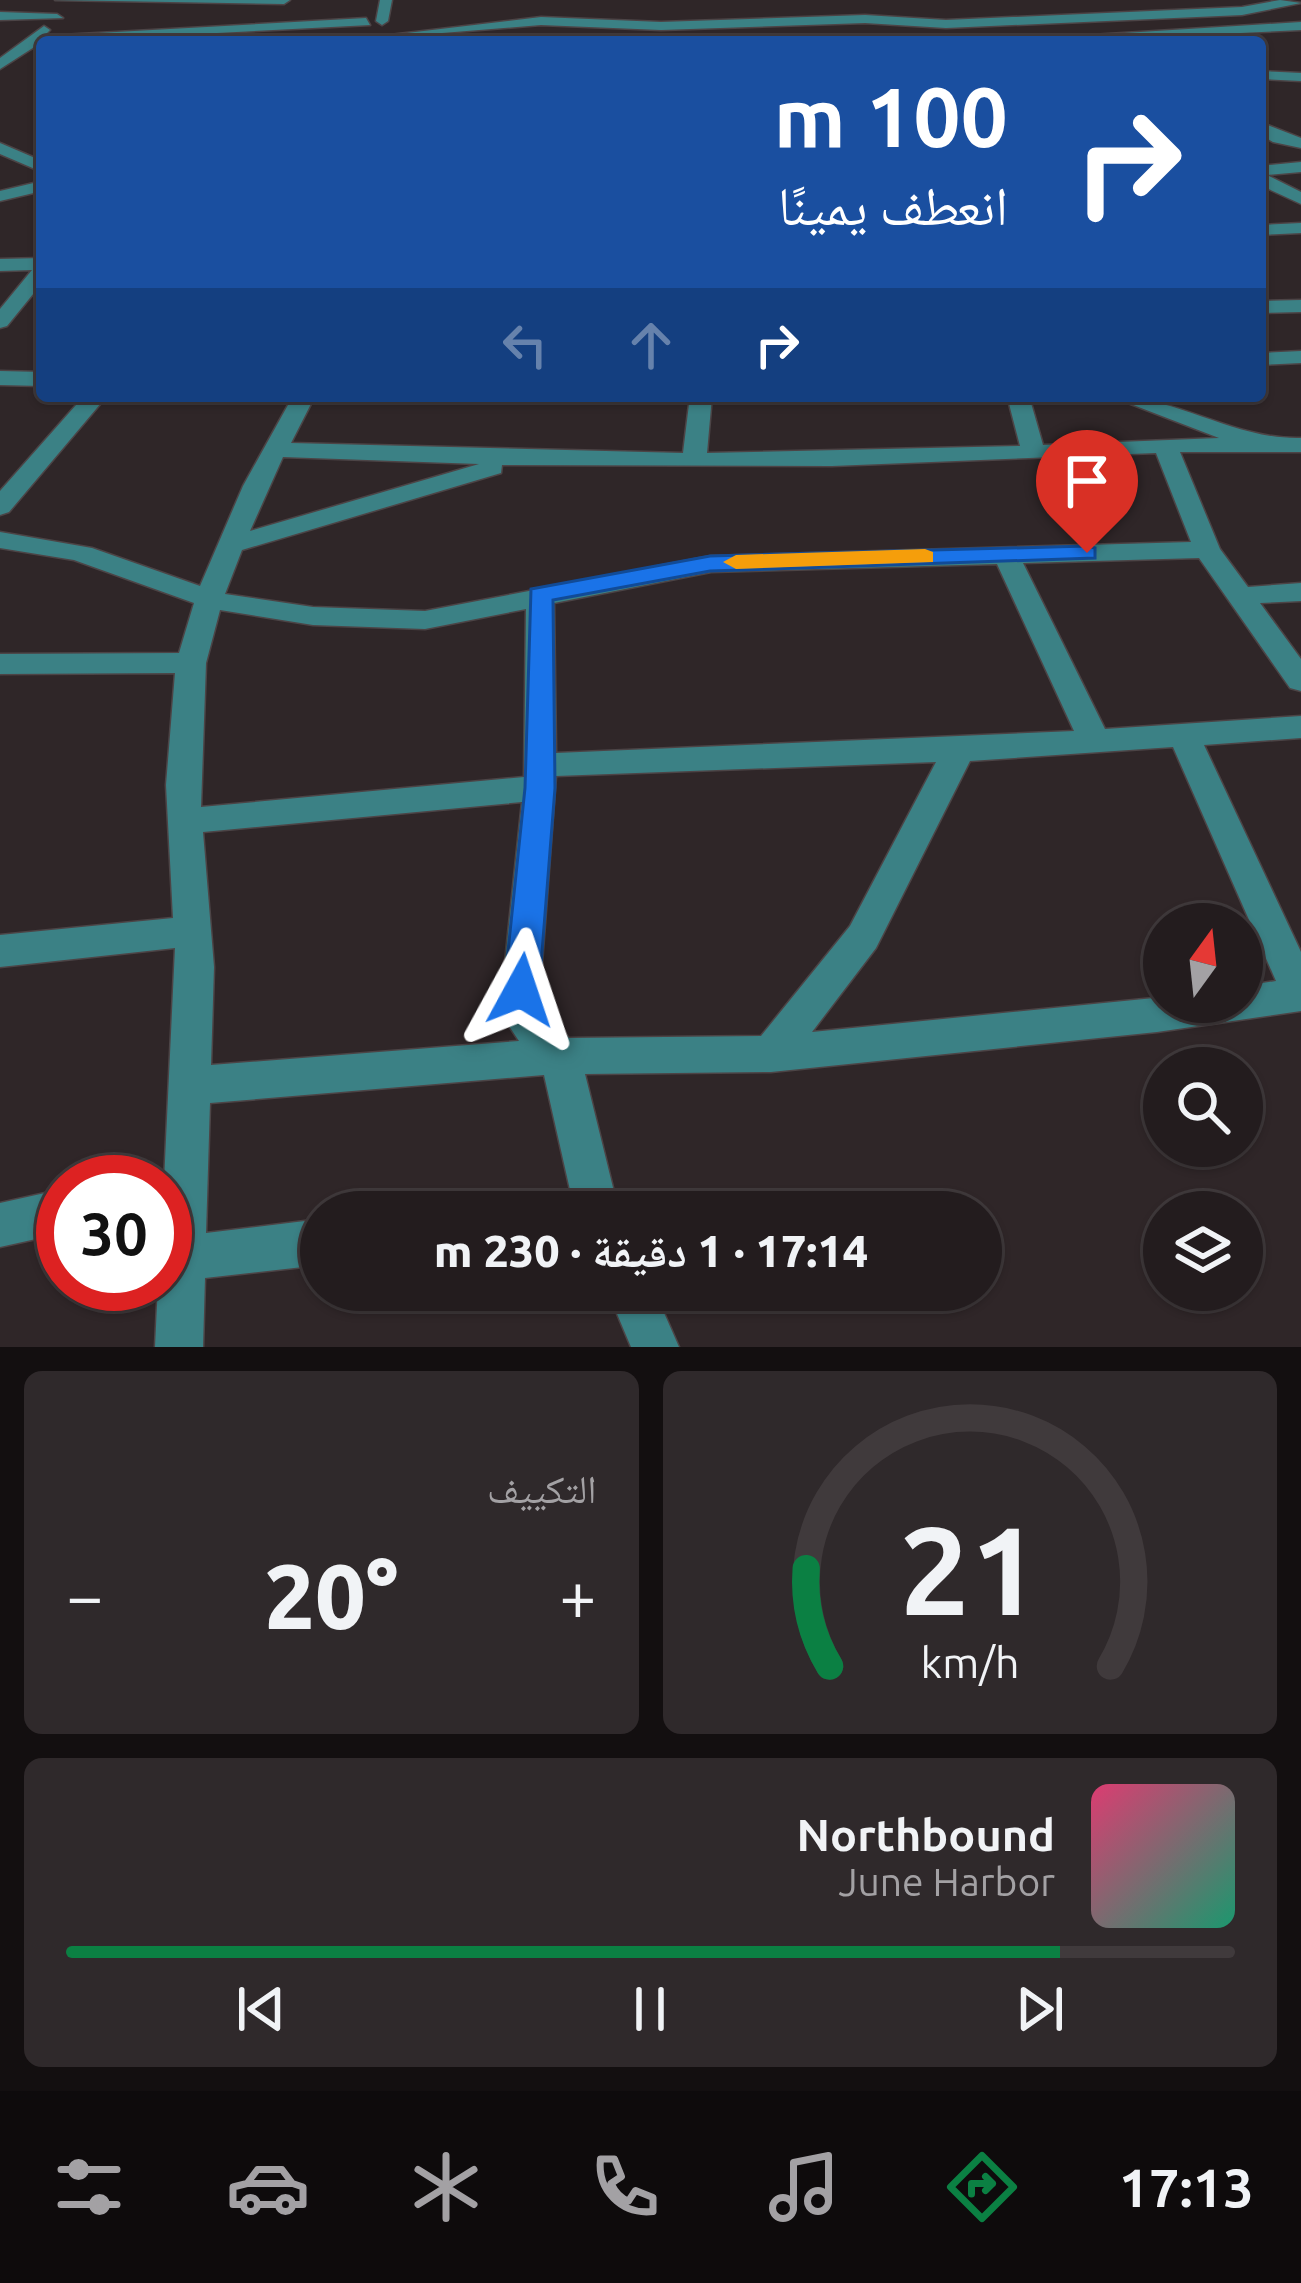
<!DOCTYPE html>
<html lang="ar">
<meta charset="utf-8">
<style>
body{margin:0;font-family:Ubuntu,"Noto Naskh Arabic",sans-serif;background:#2f292b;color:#f1f3f6;direction:rtl;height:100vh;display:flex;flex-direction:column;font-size:45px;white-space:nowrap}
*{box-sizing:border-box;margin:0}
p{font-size:39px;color:#a3a1a4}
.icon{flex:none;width:66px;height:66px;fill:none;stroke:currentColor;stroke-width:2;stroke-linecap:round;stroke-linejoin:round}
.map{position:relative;height:1347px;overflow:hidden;direction:ltr}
.details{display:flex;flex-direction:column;gap:24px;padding:24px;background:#130f10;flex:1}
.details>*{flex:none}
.hud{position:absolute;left:36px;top:36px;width:1230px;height:366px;border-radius:12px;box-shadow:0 3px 9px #0004,0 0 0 3px #403a3c;direction:rtl;background:#1a4fa0;color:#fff;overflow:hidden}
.needle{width:78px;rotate:15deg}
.tools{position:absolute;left:1143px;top:903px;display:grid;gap:24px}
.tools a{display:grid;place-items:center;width:120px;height:120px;border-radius:50%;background:#231c1e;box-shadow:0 3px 9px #0004,0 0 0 3px #403a3c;font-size:60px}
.speed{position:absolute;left:36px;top:1155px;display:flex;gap:24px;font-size:60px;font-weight:700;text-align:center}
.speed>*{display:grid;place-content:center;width:156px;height:156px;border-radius:50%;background:#231c1e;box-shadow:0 3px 9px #0004,0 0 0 3px #403a3c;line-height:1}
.speed .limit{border:18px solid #d22;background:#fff;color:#111}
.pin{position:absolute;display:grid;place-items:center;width:102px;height:102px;color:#fff;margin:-123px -51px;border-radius:50% 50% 50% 0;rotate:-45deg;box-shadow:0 0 12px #0007}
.pin .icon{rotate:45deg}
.me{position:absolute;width:132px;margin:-66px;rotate:5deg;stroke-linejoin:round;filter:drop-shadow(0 0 9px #0008)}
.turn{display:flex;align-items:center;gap:42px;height:252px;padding:0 60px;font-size:54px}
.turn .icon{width:156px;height:156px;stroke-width:2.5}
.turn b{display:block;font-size:84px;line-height:102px}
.lanes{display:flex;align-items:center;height:114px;padding:0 60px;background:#0003;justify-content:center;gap:60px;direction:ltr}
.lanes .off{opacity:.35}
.big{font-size:90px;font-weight:800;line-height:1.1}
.details .card{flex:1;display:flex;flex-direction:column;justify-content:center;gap:18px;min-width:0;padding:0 42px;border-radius:18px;background:#2f292b}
.details .dial{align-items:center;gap:0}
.dial svg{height:312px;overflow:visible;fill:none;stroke:#403a3c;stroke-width:7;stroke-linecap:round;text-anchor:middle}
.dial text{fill:#f1f3f6;stroke:none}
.song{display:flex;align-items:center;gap:36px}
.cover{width:144px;height:144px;border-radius:18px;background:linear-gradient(135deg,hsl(340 70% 55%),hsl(160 70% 35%))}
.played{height:12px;border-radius:6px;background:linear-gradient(90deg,#0b8043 85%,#403a3c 85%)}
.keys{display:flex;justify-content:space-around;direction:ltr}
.heat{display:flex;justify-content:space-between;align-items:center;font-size:66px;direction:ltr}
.details .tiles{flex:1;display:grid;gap:24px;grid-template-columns:1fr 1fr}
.card:last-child{grid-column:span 2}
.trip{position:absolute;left:300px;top:1191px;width:702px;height:120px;border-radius:60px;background:#231c1e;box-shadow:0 3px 9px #0004,0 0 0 3px #403a3c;font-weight:800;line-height:120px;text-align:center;direction:rtl}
.dock{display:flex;height:192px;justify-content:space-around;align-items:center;background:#0e0b0c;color:#a3a1a4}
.dock .icon{width:84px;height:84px}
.dock .active{color:#0b8043}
.dock b{font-size:54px;color:#f1f3f6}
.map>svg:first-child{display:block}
</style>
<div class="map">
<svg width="1301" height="1347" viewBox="0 0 1301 1347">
<rect width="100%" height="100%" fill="#2f2628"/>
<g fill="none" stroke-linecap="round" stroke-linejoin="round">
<defs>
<path id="minor" d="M55,0H290L284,4Z
M380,0H392L388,21L382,25L376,21Z
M1280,0L1301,3L1242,15L946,28L865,23L661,30L541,25L331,42L541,17L661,22L865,15L946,20L1242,7Z
M0,12L57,14L63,18L0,20Z
M366,18L370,25L42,42L0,69V58L44,26L50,30L44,36Z
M1301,22V30L1051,42L1028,39Z
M1260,71L1301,73V81L1260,79Z
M1260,122L1301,138V148L1273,142L1260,134Z
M0,143L42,161V172L0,154Z
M1301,162V172L1267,175L1301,192V204L1260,185V166Z
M42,181V191L0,201V191Z
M1301,223V233L1260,235V225Z
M42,258V283L7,326L0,328V309L32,270L0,271V259Z
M1301,300V312L1260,313V301Z
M1301,351V363L1260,365V353Z
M0,371L42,372V386L0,385Z
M84,396H107L9,512L0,515V491Z
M293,396H315L291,443L683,453L690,396H712L707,453L1020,446L1007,396H1029L1043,445L1219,438L1110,396C1177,396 1234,440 1301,438V452H1180L1220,549L1248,587L1301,583V601L1260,603L1301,659V691L1290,688L1199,558L1023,563L1105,729L1301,716V738L1204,745L1301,952V1011L1157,1032L771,1072L585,1074L619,1212H575L544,1075L210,1103L206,1233L321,1219V1265L205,1278L203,1347H155L158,1284H165L164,1182L175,948L0,967V935L173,918L166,785L175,673L0,674V654L179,653L194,603L74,560L0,548V532L92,548L200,586L243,486ZM1156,453L1191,542L711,556L425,611L313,607L225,594L242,550L501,473L502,465L832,466ZM283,457L479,464L250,531ZM997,564L1074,731L556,753L554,603L711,572ZM526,609L524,777L201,807L206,663L220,610L313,625L425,629ZM1173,747L1276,981L1242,986V1002H1164V997L812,1032L876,948L970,761ZM936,762L850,926L761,1036L569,1038L544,1012L540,990L556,776ZM522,802L502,990L505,1020L519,1041L211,1065L214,967L203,832Z
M63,1189V1233L0,1247V1203Z
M607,1290H654L679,1347H631Z"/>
</defs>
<use href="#minor" stroke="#4c4446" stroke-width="3"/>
<use href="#minor" fill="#3b8185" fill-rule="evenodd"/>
</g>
<path fill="#1a73e8" stroke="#114b97" stroke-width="3" d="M1087,546L1095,548V558L710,571L553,600L555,788L539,990L534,1001L521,1005L509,1001L504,990L525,788L531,589L710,556Z"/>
<path fill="#f59e0b" d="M925,549L933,552V562L736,569L723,562L736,555Z"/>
</svg>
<div class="tools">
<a><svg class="needle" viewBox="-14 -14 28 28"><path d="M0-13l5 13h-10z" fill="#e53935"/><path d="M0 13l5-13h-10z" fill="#a3a1a4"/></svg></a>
<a><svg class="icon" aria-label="search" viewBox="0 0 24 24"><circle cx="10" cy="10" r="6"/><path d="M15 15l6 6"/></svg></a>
<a><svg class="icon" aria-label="layers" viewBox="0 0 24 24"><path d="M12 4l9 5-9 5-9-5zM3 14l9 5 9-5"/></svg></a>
</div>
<div class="speed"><div class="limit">30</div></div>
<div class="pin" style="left:1087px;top:553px;background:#d93025"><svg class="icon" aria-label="arrive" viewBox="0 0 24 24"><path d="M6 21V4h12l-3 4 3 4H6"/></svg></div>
<svg class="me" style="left:521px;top:990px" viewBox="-20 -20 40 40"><path d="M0-17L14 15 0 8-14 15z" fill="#1a73e8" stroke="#fff" stroke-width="4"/></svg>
<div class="trip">17:14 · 1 دقيقة · 230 m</div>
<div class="hud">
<div class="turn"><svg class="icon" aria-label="right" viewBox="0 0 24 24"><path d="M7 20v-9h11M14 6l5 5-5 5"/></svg><div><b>100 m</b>انعطف يمينًا</div></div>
<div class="lanes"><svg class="icon off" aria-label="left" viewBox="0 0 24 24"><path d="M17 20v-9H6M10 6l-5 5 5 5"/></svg><svg class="icon off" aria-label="ahead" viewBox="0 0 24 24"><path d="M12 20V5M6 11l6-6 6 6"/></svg><svg class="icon" aria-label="right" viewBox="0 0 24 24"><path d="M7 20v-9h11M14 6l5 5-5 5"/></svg></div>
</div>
</div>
<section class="details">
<div class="tiles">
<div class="card dial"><svg viewBox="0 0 100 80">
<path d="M14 69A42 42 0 1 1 86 69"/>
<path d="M14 69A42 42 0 0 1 8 44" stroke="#0b8043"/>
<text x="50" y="56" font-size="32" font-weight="700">21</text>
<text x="50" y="72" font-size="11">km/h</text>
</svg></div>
<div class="card"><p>التكييف</p>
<div class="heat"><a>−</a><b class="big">20°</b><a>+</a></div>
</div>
<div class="card">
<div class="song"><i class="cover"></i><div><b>Northbound</b><p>June Harbor</p></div></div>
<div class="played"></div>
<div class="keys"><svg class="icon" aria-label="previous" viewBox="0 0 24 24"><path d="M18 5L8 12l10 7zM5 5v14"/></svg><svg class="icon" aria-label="pause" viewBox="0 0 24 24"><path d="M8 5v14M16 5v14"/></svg><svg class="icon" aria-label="next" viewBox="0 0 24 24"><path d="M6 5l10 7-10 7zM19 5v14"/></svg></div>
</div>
</div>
</section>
<nav class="dock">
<b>17:13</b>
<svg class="icon active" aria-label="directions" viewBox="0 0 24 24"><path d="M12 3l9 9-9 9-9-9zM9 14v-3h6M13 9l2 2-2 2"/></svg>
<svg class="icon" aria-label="music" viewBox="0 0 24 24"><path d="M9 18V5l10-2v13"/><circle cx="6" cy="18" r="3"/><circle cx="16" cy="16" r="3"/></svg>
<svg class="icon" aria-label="phone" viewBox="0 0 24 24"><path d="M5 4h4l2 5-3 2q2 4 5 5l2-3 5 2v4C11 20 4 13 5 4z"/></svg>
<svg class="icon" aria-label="climate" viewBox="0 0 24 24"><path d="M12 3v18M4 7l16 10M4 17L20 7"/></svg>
<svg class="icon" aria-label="car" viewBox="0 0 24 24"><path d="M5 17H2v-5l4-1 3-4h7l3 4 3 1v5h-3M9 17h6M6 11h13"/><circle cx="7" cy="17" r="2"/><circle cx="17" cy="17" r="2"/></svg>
<svg class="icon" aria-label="filters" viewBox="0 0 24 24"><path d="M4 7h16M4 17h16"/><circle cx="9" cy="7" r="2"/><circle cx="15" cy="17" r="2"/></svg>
</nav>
